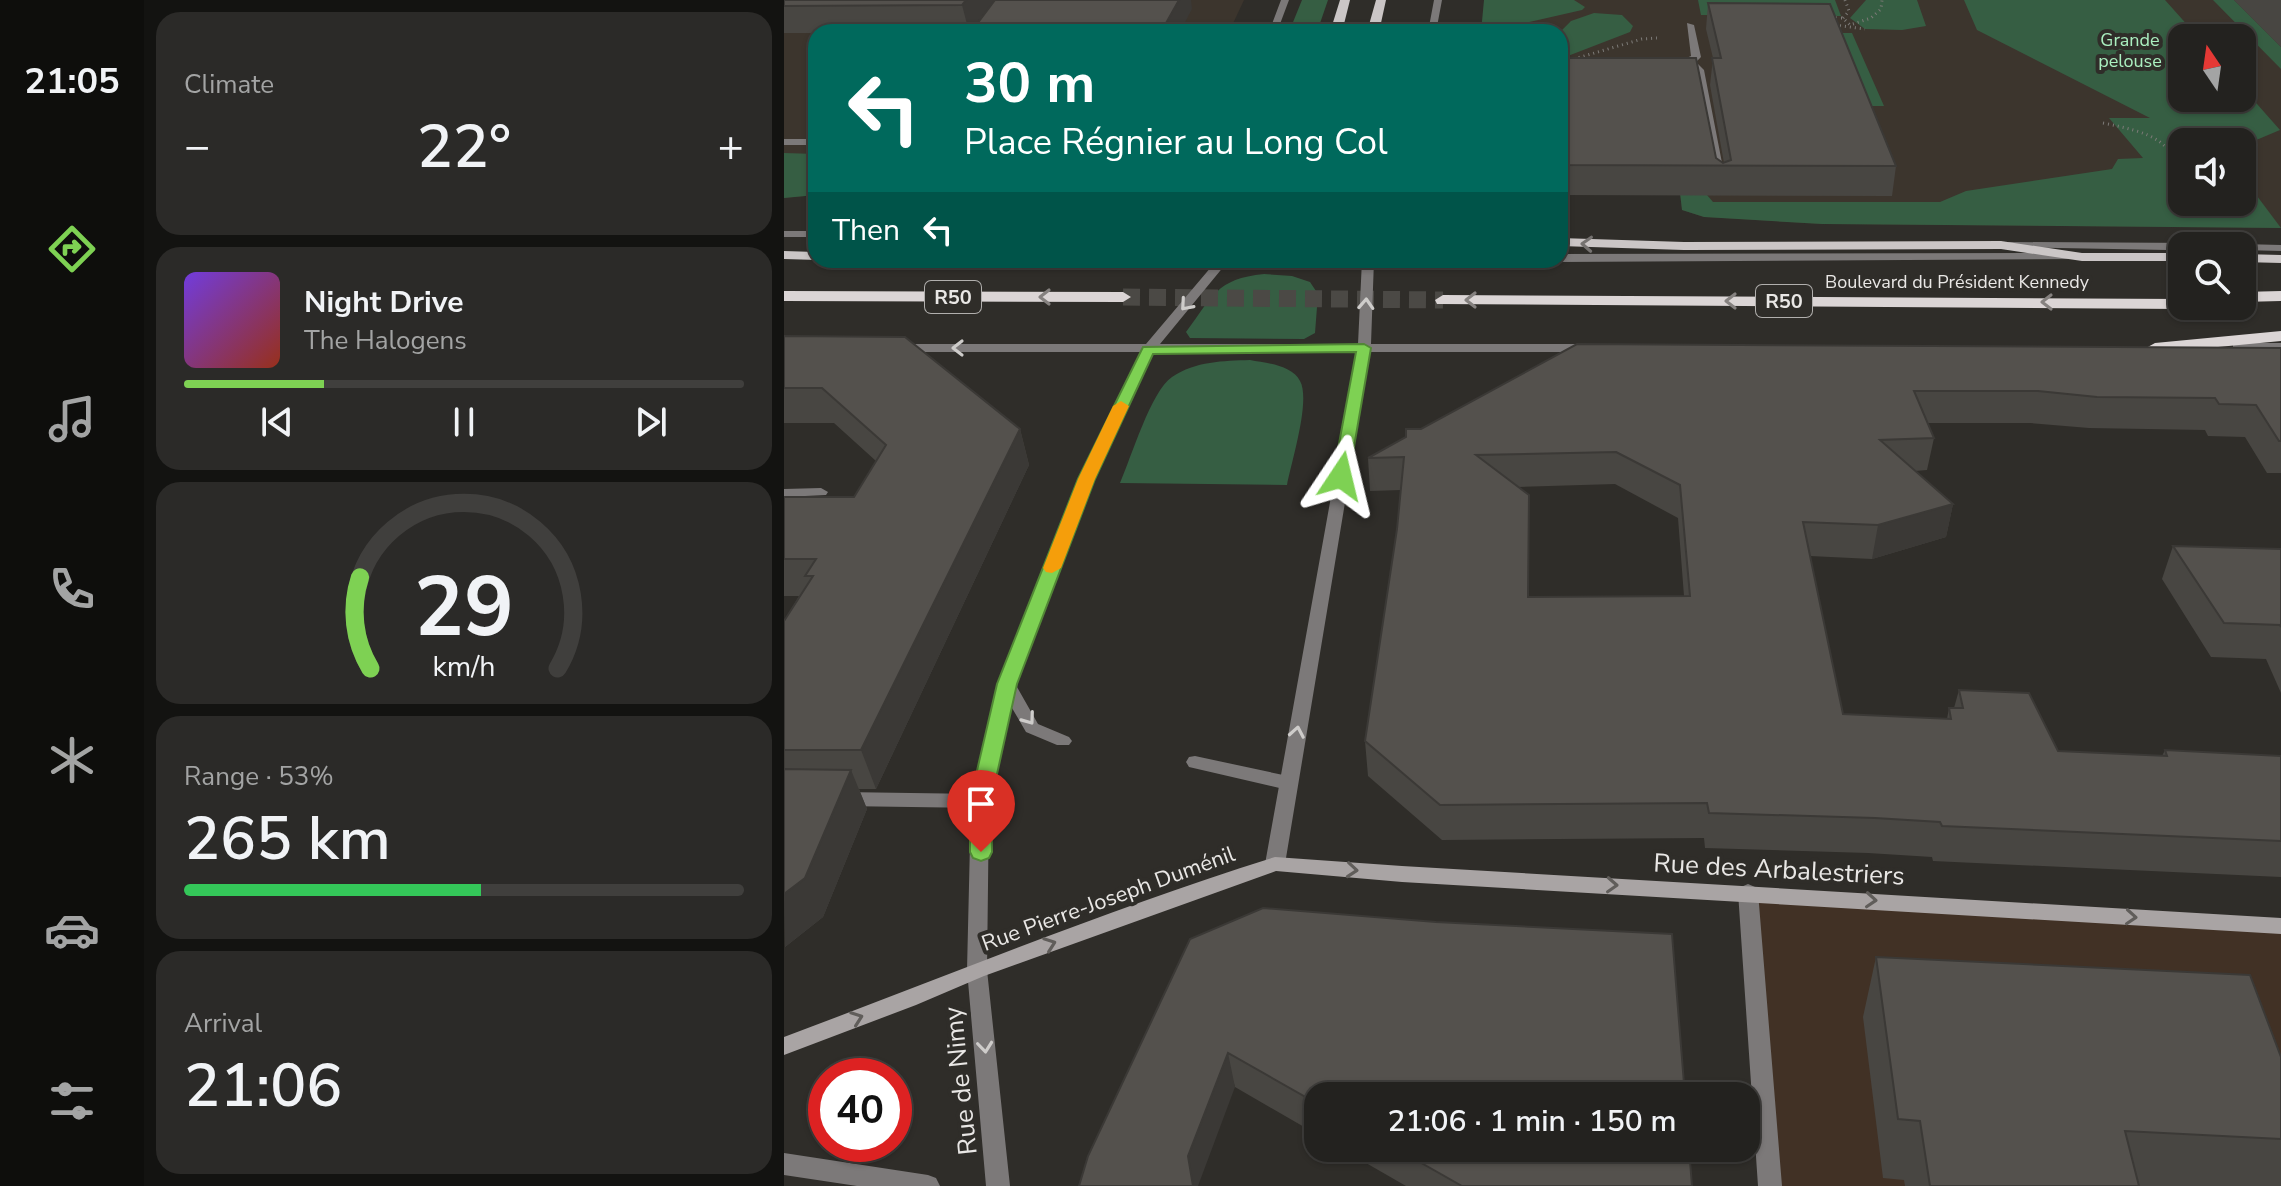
<!DOCTYPE html>
<meta charset="utf-8">
<style>
body{margin:0;font-family:"Nunito Sans",sans-serif;background:#2b2a28;color:#f1f3f6;height:100vh;display:flex;flex-direction:column;font-size:30px;white-space:nowrap}
*{box-sizing:border-box;margin:0}
p{font-size:26px;color:#a3a4a4}
.icon{flex:none;width:44px;height:44px;fill:none;stroke:currentColor;stroke-width:2;stroke-linecap:round;stroke-linejoin:round}
.map{position:relative;flex:1;overflow:hidden}
.side{display:flex;flex-direction:column;gap:12px;padding:12px;background:#131311;width:640px}
.side>*{flex:none}
.top-card{position:absolute;left:24px;top:24px;width:760px;height:244px;border-radius:24px;box-shadow:0 2px 6px #0004,0 0 0 2px #403f3d;background:#00695c;color:#fff;overflow:hidden}
.needle{width:52px;rotate:347deg}
.fabs{position:absolute;left:1384px;top:24px;display:grid;gap:16px}
.fabs a{display:grid;place-items:center;width:88px;height:88px;border-radius:16px;background:#23221f;box-shadow:0 2px 6px #0004,0 0 0 2px #403f3d;font-size:40px}
.speed{position:absolute;left:24px;top:1058px;display:flex;gap:16px;font-size:40px;font-weight:700;text-align:center}
.speed>*{display:grid;place-content:center;width:104px;height:104px;border-radius:50%;background:#23221f;box-shadow:0 2px 6px #0004,0 0 0 2px #403f3d;line-height:1}
.speed .limit{border:12px solid #d22;background:#fff;color:#111}
.pin{position:absolute;display:grid;place-items:center;width:68px;height:68px;color:#fff;margin:-82px -34px;border-radius:50% 50% 50% 0;rotate:-45deg;box-shadow:0 0 8px #0007}
.pin .icon{rotate:45deg}
.me{position:absolute;width:88px;margin:-44px;rotate:10deg;stroke-linejoin:round;filter:drop-shadow(0 0 6px #0008)}
.turn{display:flex;align-items:center;gap:28px;height:168px;padding:0 24px;font-size:36px}
.turn .icon{width:104px;height:104px;stroke-width:2.5}
.turn b{display:block;font-size:56px;line-height:68px}
.then{display:flex;align-items:center;height:76px;padding:0 24px;background:#0003;gap:16px;font-size:30px}
.big{font-size:60px;font-weight:600;line-height:1.1}
.side .widget{flex:1;display:flex;flex-direction:column;justify-content:center;gap:12px;min-width:0;padding:0 28px;border-radius:24px;background:#2b2a28}
.side .dial{align-items:center;gap:0}
.dial svg{height:208px;overflow:visible;fill:none;stroke:#403f3d;stroke-width:7;stroke-linecap:round;text-anchor:middle}
.dial text{fill:#f1f3f6;stroke:none}
.song{display:flex;align-items:center;gap:24px}
.cover{width:96px;height:96px;border-radius:12px;background:linear-gradient(135deg,hsl(260 70% 55%),hsl(10 70% 35%))}
.played{height:8px;border-radius:4px;background:linear-gradient(90deg,#7ed153 25%,#403f3d 25%)}
.keys{display:flex;justify-content:space-around;direction:ltr}
.heat{display:flex;justify-content:space-between;align-items:center;font-size:44px;direction:ltr}
.charge{height:12px;border-radius:6px;background:linear-gradient(90deg,#34c759 53%,#403f3d 0)}
.trip{position:absolute;left:520px;top:1082px;width:456px;height:80px;border-radius:24px;background:#23221f;box-shadow:0 2px 6px #0004,0 0 0 2px #403f3d;font-weight:600;line-height:80px;text-align:center}
main{display:flex;flex:1;min-height:0}
.menu{display:flex;flex-direction:column;width:144px;justify-content:space-around;align-items:center;background:#0e0e0c;color:#a3a4a4}
.menu .icon{width:56px;height:56px}
.menu .active{color:#7ed153}
.menu b{font-size:36px;color:#f1f3f6}
.map>svg:first-child{display:block}
</style>
<main>
<nav class="menu">
<b>21:05</b>
<svg class="icon active" aria-label="directions" viewBox="0 0 24 24"><path d="M12 3l9 9-9 9-9-9zM9 14v-3h6M13 9l2 2-2 2"/></svg>
<svg class="icon" aria-label="music" viewBox="0 0 24 24"><path d="M9 18V5l10-2v13"/><circle cx="6" cy="18" r="3"/><circle cx="16" cy="16" r="3"/></svg>
<svg class="icon" aria-label="phone" viewBox="0 0 24 24"><path d="M5 4h4l2 5-3 2q2 4 5 5l2-3 5 2v4C11 20 4 13 5 4z"/></svg>
<svg class="icon" aria-label="climate" viewBox="0 0 24 24"><path d="M12 3v18M4 7l16 10M4 17L20 7"/></svg>
<svg class="icon" aria-label="car" viewBox="0 0 24 24"><path d="M5 17H2v-5l4-1 3-4h7l3 4 3 1v5h-3M9 17h6M6 11h13"/><circle cx="7" cy="17" r="2"/><circle cx="17" cy="17" r="2"/></svg>
<svg class="icon" aria-label="filters" viewBox="0 0 24 24"><path d="M4 7h16M4 17h16"/><circle cx="9" cy="7" r="2"/><circle cx="15" cy="17" r="2"/></svg>
</nav>
<section class="side">
<div class="widget"><p>Climate</p>
<div class="heat"><a>−</a><b class="big">22°</b><a>+</a></div>
</div>
<div class="widget">
<div class="song"><i class="cover"></i><div><b>Night Drive</b><p>The Halogens</p></div></div>
<div class="played"></div>
<div class="keys"><svg class="icon" aria-label="previous" viewBox="0 0 24 24"><path d="M18 5L8 12l10 7zM5 5v14"/></svg><svg class="icon" aria-label="pause" viewBox="0 0 24 24"><path d="M8 5v14M16 5v14"/></svg><svg class="icon" aria-label="next" viewBox="0 0 24 24"><path d="M6 5l10 7-10 7zM19 5v14"/></svg></div>
</div>
<div class="widget dial"><svg viewBox="0 0 100 80">
<path d="M14 69A42 42 0 1 1 86 69"/>
<path d="M14 69A42 42 0 0 1 10 34" stroke="#7ed153"/>
<text x="50" y="56" font-size="32" font-weight="700">29</text>
<text x="50" y="72" font-size="11">km/h</text>
</svg></div>
<div class="widget"><p>Range · 53%</p><b class="big">265 km</b><div class="charge"></div></div>
<div class="widget"><p>Arrival</p><b class="big">21:06</b></div>
</section>
<div class="map">
<svg width="1497" height="1186" viewBox="0 0 1497 1186">
<rect width="100%" height="100%" fill="#2f2d29"/>
<path fill="#413125" d="M964,892L1497,926V1186H986Z"/>
<path fill="#3c352d" fill-rule="evenodd" d="M0,0H460L445,32H32V195L0,198Z
M717,0H1497V228L1038,224L920,217L898,210L883,80L776,79V32H717ZM1398,38H1458V98H1398ZM1398,142H1458V202H1398Z"/>
<path fill="#365e43" d="M518,0H544L533,32H505Z
M700,0H790L801,7L798,10L741,23L740,28L749,32H697Z
M914,0H1051L1057,16L917,15Z
M1082,0H1133L1142,26L1118,30L1081,29L1066,18Z
M1180,0H1381L1415,38H1398V98H1458V87L1496,130L1458,146V142H1398V202H1458V176L1497,228L1038,224L920,217L898,210L883,80L923,195L929,202H1156L1182,191L1328,169L1334,159L1359,158L1325,118H1366L1193,30Z
M1429,0H1450L1497,47V69Z
M810,13L838,15L849,26L846,32L776,59V32L787,21Z
M1050,33H1068L1100,106H1080Z
M0,153L32,154V195L0,198Z
M480,274L508,276L526,282L534,294L531,333L520,339L406,338L402,332C429,296 432,279 480,274Z
M466,360C482,363 508,365 516,381C527,400 507,463 503,485L336,483C347,458 367,391 388,377C412,361 439,361 466,360Z"/>
<g fill="none" stroke-linecap="round" stroke-linejoin="round">
<path stroke="#4b4945" stroke-width="17" stroke-dasharray="17 9" stroke-linecap="butt" d="M339,297L659,300"/>
<path stroke="#7d7b78" stroke-width="3" stroke-dasharray="1 4" stroke-linecap="butt" d="M1047,18H1059L1066,25L1087,18L1097,9L1098,0
M1059,18L1065,11L1061,0
M1051,25L1081,29
M790,59L858,39L873,38
M1319,123C1363,132 1402,140 1390,195"/>
<path stroke="#7d7b78" stroke-width="4" stroke-dasharray="2 5" stroke-linecap="butt" d="M1390,193L1389,197L1403,211"/>
<path fill="#7c7979" fill-rule="evenodd" d="M903,23L910,25L917,57L912,62L920,70L939,168L934,171L929,168L910,71L905,65L893,62L907,56Z
M0,139H32V145H0Z
M0,231H32V237H0Z
M1225,242L1413,243L1419,246H1398V250H1383L1221,247L1219,245Z
M1458,244L1497,245V251L1458,250V246H1453Z
M37,488L44,492L42,495L0,497V489Z
M223,678L229,680L254,724L285,737L288,741L285,745H273L242,732L214,684Z
M411,756L504,776L511,778L513,783L511,788L504,790L405,767L402,762L405,757Z
M58,792L196,794L203,796L205,801L203,806L196,808L58,806L51,804L49,799L51,794Z"/>
<path fill="#7c7979" fill-rule="evenodd" d="M497,0H505L493,32H485Z
M650,0H658L652,32H644Z
M964,884L971,887L974,892L998,1186H974L954,892L957,887Z
M0,1153L144,1175L152,1178L156,1186H73L0,1175Z"/>
<path fill="#7c7979" fill-rule="evenodd" d="M1289,253L1295,257L1293,259L776,262L772,260H776V254Z
M433,260H445L376,344H574L578,260H590L587,344H806L812,348L806,352H586L501,864L498,869L491,871L484,869L481,864L573,352H370L310,479L232,684L205,801L203,970L226,1186H202L183,970L187,801L214,684L296,479L357,352H114L108,348L114,344H362Z
M1454,343H1497V351L1449,350V344Z"/>
<path fill="#a9a4a4" fill-rule="evenodd" d="M491,857L618,866L1497,918V934L618,882L492,871L200,976L132,1005L0,1055V1037C163,976 325,909 491,857Z"/>
<path fill="#cbc6c6" fill-rule="evenodd" d="M556,0H566L558,32H546Z
M592,0H602L595,32H583Z
M776,238L900,242L1217,241L1298,253H1398V261H1298L1217,249L900,250L776,246Z
M0,251L32,252L34,260L0,259Z
M1458,254L1497,255V263L1458,262Z"/>
<path fill="#dbd5d5" fill-rule="evenodd" d="M0,291L339,292L347,297L339,302L0,301Z
M1497,291V301L1458,302V292Z
M659,295L1398,299V306H1405L1398,309L653,304L651,300Z
M1497,331V341L1371,353L1362,348L1371,343Z"/>
</g>
<path fill="#484642" fill-rule="evenodd" d="M0,0H211L185,32H32V33H0Z
M1450,0H1497V47Z
M924,3L1112,166L1108,196L776,195V58L940,163L926,85L929,58L922,29Z
M0,336L236,429L245,465L92,789H75L83,809L39,917L1,947L0,621L15,596H0V497H70L92,461L50,423H0Z
M1497,348V473H1483L1461,437L1424,436L1421,430L1305,428L1246,423H1143L1150,438L1143,470L1131,471L1169,504L1162,537L1088,559L1026,556L1059,714L1163,719L1165,708H1170L1175,690L1274,751L1378,756L1381,750L1497,756V877L1149,861L1148,857L1084,853L921,848L920,838L658,840L584,776L581,741L613,529L617,490L586,491L584,458L637,429ZM831,484L894,518L900,596L744,597L734,487Z
M1389,546L1497,550V693L1482,659L1427,657L1378,579Z
M406,939L534,1096V1135L451,1087Z
M1092,957L1497,1057V1186H1121L1120,1180L1099,1178L1079,1017Z
M556,1148H905L908,1186H622Z"/>
<path fill="#3b3936" d="M182,0H211L185,32L178,5Z
M395,0H407L408,9L396,32H377Z
M236,429L245,465L92,789L77,750Z
M1169,504L1162,537L1088,559L1094,525Z
M67,770L83,809L39,917L1,947L0,894Z
M444,1053L451,1087L414,1186H409L404,1156Z"/>
<path fill="#54514d" stroke="#3b3936" stroke-width="2" fill-rule="evenodd" d="M0,0H182L178,5L0,6Z
M211,0H395L377,32H187Z
M924,3L1046,4L1112,166L776,165V58H912L932,158L939,163L947,160L928,58H937Z
M0,336L121,337L236,429L77,750H0V621L29,576H21L32,559H0V497H70L102,445L38,388H0Z
M793,344L1497,348V441H1495L1472,405L1435,404L1431,398L1313,397L1254,391H1130L1150,438L1096,440L1169,504L1094,525L1019,522L1059,714L1167,719L1165,708H1179L1175,690L1245,693L1274,751L1383,756L1381,750L1497,756V841L1158,826L1156,822L1091,818L925,813L923,803L656,805L581,741L613,529L620,457L584,458L622,437V429H637ZM832,452L896,485L906,596L744,597L745,495L692,455Z
M1389,546L1497,549V627L1496,625L1440,623Z
M0,769L67,770L21,878L0,894Z
M479,908L652,922L888,934L901,1096H534V1104L444,1053L404,1156L409,1186H295L304,1156L406,939Z
M1092,957L1466,975L1497,1057V1139L1341,1131L1355,1186H1146L1136,1121L1114,1119Z
M611,1148H905L908,1186H678Z"/>
<defs><path id="oneway-chevron" d="M-2-3.5L2.5 0L-2 3.5" fill="none" stroke-width="1.6" stroke-linecap="round" stroke-linejoin="round" transform="scale(2)"/></defs>
<use stroke="#757270" href="#oneway-chevron" transform="translate(803 244) rotate(-177)"/>
<g stroke="#85817f">
<use href="#oneway-chevron" transform="translate(261 297) rotate(-180)"/>
<use href="#oneway-chevron" transform="translate(687 300) rotate(-180)"/>
<use href="#oneway-chevron" transform="translate(947 301) rotate(-180)"/>
<use href="#oneway-chevron" transform="translate(1263 302) rotate(-180)"/>
</g>
<g stroke="#ceccca">
<use href="#oneway-chevron" transform="translate(582 304) rotate(-87)"/>
<use href="#oneway-chevron" transform="translate(402 305) rotate(131)"/>
<use href="#oneway-chevron" transform="translate(174 348) rotate(180)"/>
<use href="#oneway-chevron" transform="translate(245 719) rotate(54)"/>
<use href="#oneway-chevron" transform="translate(513 732) rotate(-80)"/>
<use href="#oneway-chevron" transform="translate(201 1047) rotate(84)"/>
</g>
<g stroke="#605d5a">
<use href="#oneway-chevron" transform="translate(568 870) rotate(5)"/>
<use href="#oneway-chevron" transform="translate(828 885) rotate(3)"/>
<use href="#oneway-chevron" transform="translate(1087 900) rotate(4)"/>
<use href="#oneway-chevron" transform="translate(1347 917) rotate(4)"/>
<use href="#oneway-chevron" transform="translate(266 944) rotate(-20)"/>
<use href="#oneway-chevron" transform="translate(73 1018) rotate(-20)"/>
</g>
<path fill="#7ed153" stroke="#528836" stroke-width="2" d="M580,344L587,348L565,476L557,481L549,476L572,352L369,354L311,479L233,684L207,801L208,852L205,858L197,861L189,858L186,852V801L213,684L294,479L359,347Z"/>
<path fill="#f59e0b" d="M337,401L345,406L311,479L277,568L268,573L262,572L259,568L294,479L329,406Z"/>
<g text-anchor="middle" stroke-width="8" stroke-linejoin="round" paint-order="stroke">
<g font-size="18" fill="#abefc0" stroke="#2f2d29">
<text x="1346" y="46">Grande<tspan x="1346" dy="21">pelouse</tspan></text>
</g>
<g font-size="18" fill="#e9e7e5" stroke="#2f2d29">
<text x="1173" y="288">Boulevard du Président Kennedy</text>
</g>
<g fill="#2f2d29" stroke="#b1afad" stroke-width="2">
<rect x="141" y="281" width="56" height="32" rx="6"/>
<rect x="972" y="285" width="56" height="32" rx="6"/>
</g>
<g font-size="20" font-weight="bold" fill="#e9e7e5">
<text x="169" y="304">R50</text>
<text x="1000" y="308">R50</text>
</g>
<g font-size="22" fill="#e9e7e5" stroke="#2f2d29">
<text transform="translate(324 898) rotate(-20)" y="8">Rue Pierre-Joseph Duménil</text>
</g>
<g font-size="26" fill="#e9e7e5" stroke="#2f2d29">
<text transform="translate(995 869) rotate(3)" y="9">Rue des Arbalestriers</text>
<text transform="translate(176 1081) rotate(-96)" y="9">Rue de Nimy</text>
</g>
</g>
</svg>
<div class="fabs">
<a><svg class="needle" viewBox="-14 -14 28 28"><path d="M0-13l5 13h-10z" fill="#e53935"/><path d="M0 13l5-13h-10z" fill="#a3a4a4"/></svg></a>
<a><svg class="icon" aria-label="sound" viewBox="0 0 24 24"><path d="M4 9h4l5-4v14l-5-4H4zM17 9q2 3 0 6"/></svg></a>
<a><svg class="icon" aria-label="search" viewBox="0 0 24 24"><circle cx="10" cy="10" r="6"/><path d="M15 15l6 6"/></svg></a>
</div>
<div class="speed"><div class="limit">40</div></div>
<div class="pin" style="left:197px;top:852px;background:#d93025"><svg class="icon" aria-label="arrive" viewBox="0 0 24 24"><path d="M6 21V4h12l-3 4 3 4H6"/></svg></div>
<svg class="me" style="left:557px;top:476px" viewBox="-20 -20 40 40"><path d="M0-17L14 15 0 8-14 15z" fill="#7ed153" stroke="#fff" stroke-width="4"/></svg>
<div class="trip">21:06 · 1 min · 150 m</div>
<div class="top-card">
<div class="turn"><svg class="icon" aria-label="left" viewBox="0 0 24 24"><path d="M17 20v-9H6M10 6l-5 5 5 5"/></svg><div><b>30 m</b>Place Régnier au Long Col</div></div>
<div class="then">Then<svg class="icon" aria-label="left" viewBox="0 0 24 24"><path d="M17 20v-9H6M10 6l-5 5 5 5"/></svg></div>
</div>
</div>
</main>
